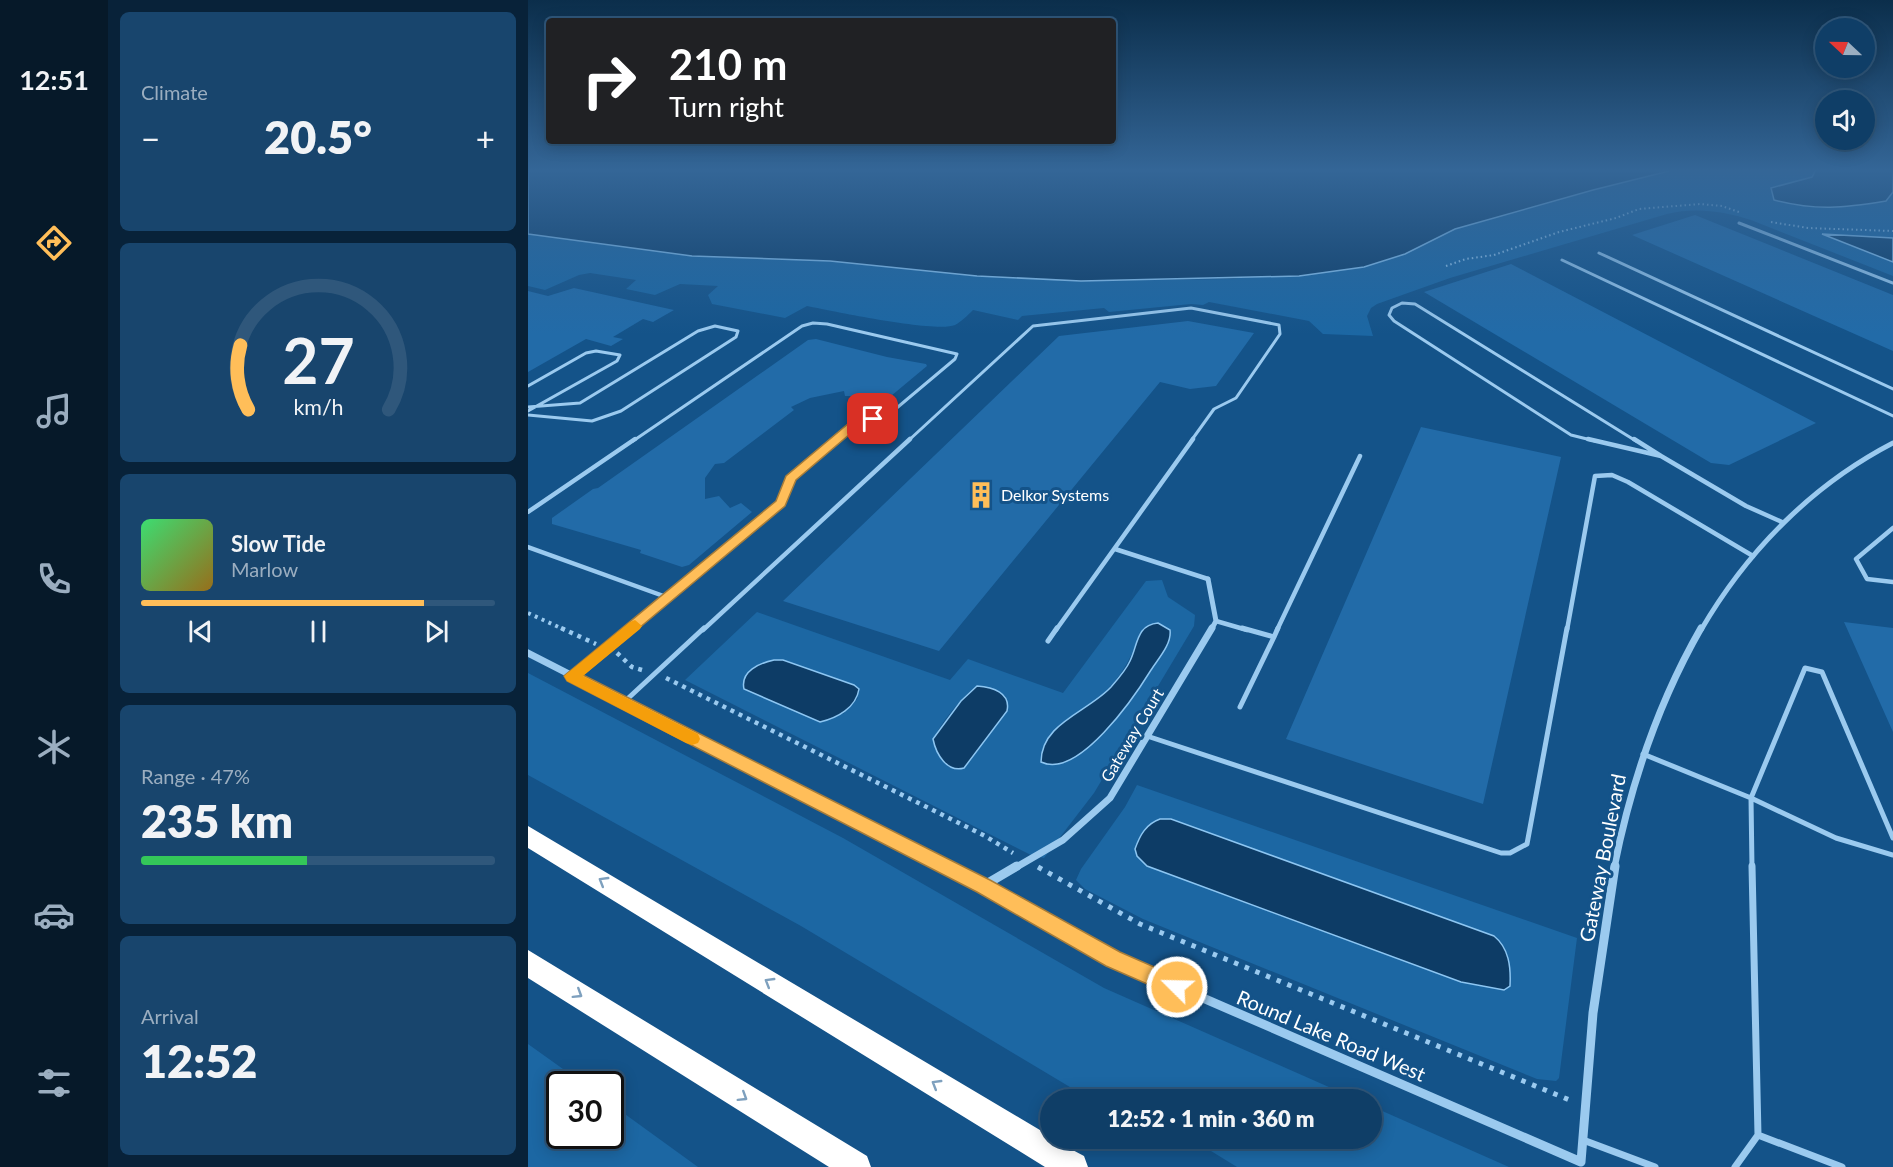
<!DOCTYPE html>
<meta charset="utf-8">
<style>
body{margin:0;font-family:Lato,sans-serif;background:#18456d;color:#f1f3f6;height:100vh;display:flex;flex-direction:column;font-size:22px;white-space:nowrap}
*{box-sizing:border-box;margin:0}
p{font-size:20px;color:#9baec0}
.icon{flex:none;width:33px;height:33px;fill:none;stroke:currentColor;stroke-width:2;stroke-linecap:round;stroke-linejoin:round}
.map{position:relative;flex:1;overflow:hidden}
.details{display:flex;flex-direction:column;gap:12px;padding:12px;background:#082239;width:420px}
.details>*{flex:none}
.top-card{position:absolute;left:18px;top:18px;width:570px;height:126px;border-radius:6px;box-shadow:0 3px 15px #0003,0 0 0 2px #2f577b;background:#202124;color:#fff;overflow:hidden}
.needle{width:39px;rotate:292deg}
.buttons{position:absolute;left:1287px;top:18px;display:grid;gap:12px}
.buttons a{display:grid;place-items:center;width:60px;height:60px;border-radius:50%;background:#0f3e67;box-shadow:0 3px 15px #0003,0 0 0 2px #2f577b;font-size:30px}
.speed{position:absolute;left:18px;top:1071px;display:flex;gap:12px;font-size:30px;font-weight:700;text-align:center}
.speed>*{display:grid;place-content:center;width:78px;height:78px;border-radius:50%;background:#0f3e67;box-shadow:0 3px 15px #0003,0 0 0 2px #2f577b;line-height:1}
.speed .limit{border:3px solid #111;border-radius:9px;background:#fff;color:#111}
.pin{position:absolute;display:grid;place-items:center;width:51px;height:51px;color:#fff;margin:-26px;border-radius:12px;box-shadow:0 3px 9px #0006}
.me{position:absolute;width:66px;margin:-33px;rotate:293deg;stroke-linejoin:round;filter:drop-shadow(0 0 4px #0008)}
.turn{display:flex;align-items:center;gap:21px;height:126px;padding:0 24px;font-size:27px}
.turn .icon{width:78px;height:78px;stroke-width:2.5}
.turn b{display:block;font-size:42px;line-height:51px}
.big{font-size:45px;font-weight:800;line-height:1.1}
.details .tile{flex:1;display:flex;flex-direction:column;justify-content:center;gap:9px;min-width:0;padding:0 21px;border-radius:9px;background:#18456d}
.details .dial{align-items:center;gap:0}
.dial svg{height:156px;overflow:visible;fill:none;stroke:#2f577b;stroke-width:7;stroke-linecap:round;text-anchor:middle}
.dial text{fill:#f1f3f6;stroke:none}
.song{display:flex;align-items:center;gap:18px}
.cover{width:72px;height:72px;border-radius:9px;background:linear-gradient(135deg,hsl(140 70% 55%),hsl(40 70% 35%))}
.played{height:6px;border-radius:3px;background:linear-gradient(90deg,#ffbe59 80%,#2f577b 80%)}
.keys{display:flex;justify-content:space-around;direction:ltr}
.heat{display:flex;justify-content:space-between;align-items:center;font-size:33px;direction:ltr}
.charge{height:9px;border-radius:4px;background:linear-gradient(90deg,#34c759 47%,#2f577b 0)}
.trip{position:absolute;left:512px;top:1089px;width:342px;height:60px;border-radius:30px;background:#0f3e67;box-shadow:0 3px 15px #0003,0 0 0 2px #2f577b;font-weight:800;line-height:60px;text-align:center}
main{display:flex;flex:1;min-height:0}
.tabs{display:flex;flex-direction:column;width:108px;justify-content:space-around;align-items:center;background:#061929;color:#9baec0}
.tabs .icon{width:42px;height:42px}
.tabs .on{color:#ffbe59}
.tabs b{font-size:27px;color:#f1f3f6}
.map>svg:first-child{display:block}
</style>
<main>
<nav class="tabs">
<b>12:51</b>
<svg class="icon on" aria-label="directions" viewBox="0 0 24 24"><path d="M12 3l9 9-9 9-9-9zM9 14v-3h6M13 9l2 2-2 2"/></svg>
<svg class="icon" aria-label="music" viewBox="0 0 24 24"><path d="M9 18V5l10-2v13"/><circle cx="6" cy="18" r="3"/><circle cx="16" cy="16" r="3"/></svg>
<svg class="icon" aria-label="phone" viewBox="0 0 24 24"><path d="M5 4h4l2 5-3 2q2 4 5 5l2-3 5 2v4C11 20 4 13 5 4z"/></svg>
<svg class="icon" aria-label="climate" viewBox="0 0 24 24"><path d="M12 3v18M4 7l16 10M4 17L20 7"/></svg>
<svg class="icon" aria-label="car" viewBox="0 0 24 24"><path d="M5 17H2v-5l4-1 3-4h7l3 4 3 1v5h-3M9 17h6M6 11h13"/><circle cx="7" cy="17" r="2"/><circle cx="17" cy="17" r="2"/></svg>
<svg class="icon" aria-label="filters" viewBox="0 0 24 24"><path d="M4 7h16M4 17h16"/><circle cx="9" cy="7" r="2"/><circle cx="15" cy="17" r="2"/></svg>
</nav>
<section class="details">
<div class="tile"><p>Climate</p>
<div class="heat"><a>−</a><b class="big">20.5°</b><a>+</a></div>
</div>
<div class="tile dial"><svg viewBox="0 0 100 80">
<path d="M14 69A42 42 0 1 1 86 69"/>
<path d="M14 69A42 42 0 0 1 10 36" stroke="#ffbe59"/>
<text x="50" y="56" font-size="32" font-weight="700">27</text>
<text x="50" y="72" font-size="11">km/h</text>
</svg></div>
<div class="tile">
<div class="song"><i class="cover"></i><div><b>Slow Tide</b><p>Marlow</p></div></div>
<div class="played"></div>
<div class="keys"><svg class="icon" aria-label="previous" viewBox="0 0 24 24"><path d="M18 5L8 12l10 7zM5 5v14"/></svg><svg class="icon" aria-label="pause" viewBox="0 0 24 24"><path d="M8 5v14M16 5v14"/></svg><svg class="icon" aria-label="next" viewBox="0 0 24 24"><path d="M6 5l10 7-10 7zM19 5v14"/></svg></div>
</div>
<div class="tile"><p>Range · 47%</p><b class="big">235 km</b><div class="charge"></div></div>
<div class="tile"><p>Arrival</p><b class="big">12:52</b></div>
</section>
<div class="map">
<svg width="1365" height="1167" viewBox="0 0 1365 1167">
<rect width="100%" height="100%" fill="#145389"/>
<path fill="#1c67a3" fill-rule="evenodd" d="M1145,170H1288L1284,177L1243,188L1358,201L1365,192V238L1296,235L1365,262V276L1223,220C1195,211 1167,207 1139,214L922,278L849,304L843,308L839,316L845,336L795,334L781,321L681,302L675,305L663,304L581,312L576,308L494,316L490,320L445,310C440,315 433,322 427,325C408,333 304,311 279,306L257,318L184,304L180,295L190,286L152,284L127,295L98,289L108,280L62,273L51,275L17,290L0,286V234L164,256L302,261L449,276L553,281L705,279L877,254L927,229L1065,190Z
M634,580L640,597L667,615L666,626L566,793L516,858L503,855L157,680L229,612L422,680L440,659L535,693L618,581ZM612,632L643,636L612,688L560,706C587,687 602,664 612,632ZM227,666L330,698L315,714L215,680ZM449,686L470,691L478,697L479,711L436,768L421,767C416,760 407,751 406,742C405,731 438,692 449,686Z
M0,673L315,838L576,988L828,1099H562L273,926L0,775Z
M609,785L1049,938L1031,1078L1028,1081L1009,1079L615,919L557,889L548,880L553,869L597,807ZM607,849L976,990L933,982L619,866L609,856Z
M0,1044L56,1084H32V1136H82L83,1104L170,1167H0Z
M843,1106L981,1167H709L683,1151L630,1139L843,1138Z"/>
<path fill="#0d3c66" stroke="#8dc6f2" stroke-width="1.5" d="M0,170H1145L1065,190L927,229L877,254L836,267L771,276L553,281L449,276L302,261L164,256L0,234Z
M1288,170H1365V192L1358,201C1315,208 1289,211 1246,200L1243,188L1284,177Z
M1294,234L1365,238V262Z
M630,623L642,630C644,644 630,659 623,670C607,696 550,780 513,762C513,723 560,712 583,687C590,679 598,670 602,661C610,645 608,625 630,623Z
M246,660H255L326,685L331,689C328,708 309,718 292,722L216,689C212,671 232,663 246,660Z
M449,686C465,687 483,693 479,711L436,768C419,773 408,754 405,739L433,701Z
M632,819H643L966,936C981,948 983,967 982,986L976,990L933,982L619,866L609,856L607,849C612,835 618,824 632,819Z"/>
<path fill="#226ba8" d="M1167,215L1365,295V351L1104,235Z
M983,264L1288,423L1201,465L1183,463L896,292Z
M46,288L146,310L125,322L115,319L85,337L95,339L83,346L58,339L0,372V291L20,296Z
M660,321L726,333L688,386L662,389L632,382L411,651L255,601L531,336Z
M288,339L359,357L398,364L399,366L357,401H338L341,396H317L316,391L282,398L263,407L266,410L196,463L187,464L177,478V499L191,496L202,508L213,503L224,512L161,565L154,567L112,553L113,550L24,524V518L65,489L70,488L280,340Z
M893,427L1033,457L955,804L758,739Z
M1316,622L1365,628V732Z"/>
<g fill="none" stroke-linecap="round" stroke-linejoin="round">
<path stroke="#9bcaef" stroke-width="2" stroke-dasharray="1.5 3" stroke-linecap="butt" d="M1243,222L1280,228L1365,231
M918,266L938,259L966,255L1031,232L1088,218L1111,209L1172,204L1194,206L1211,212"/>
<path stroke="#9bcaef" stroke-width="4" stroke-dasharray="3 4.5" stroke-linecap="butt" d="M0,613L37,630"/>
<path stroke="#9bcaef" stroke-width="4.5" stroke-dasharray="4 5" stroke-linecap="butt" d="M33,628L68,644
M89,653L104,667L114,670
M138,678L457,836L485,853"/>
<path stroke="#9bcaef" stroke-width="5" stroke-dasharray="4.5 7" stroke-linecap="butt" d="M510,867L612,924L1044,1101"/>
<path stroke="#9bcaef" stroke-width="3" d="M1211,223L1365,283
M1071,253L1365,389
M1034,260L1365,416
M0,386L58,353L68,351L92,355L89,361L0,411
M0,407L52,403L170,331L187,326L210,331L208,337L93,411L64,421L0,415
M105,441L274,326L285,323L299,324L429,354L427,359L358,417L331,421L308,441
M380,441L505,326L663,308L751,325L752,334L708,398L686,409L663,441
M1067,441L1043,435L866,321L861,315L864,308L874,303L887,304L1108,441"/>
<path stroke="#9bcaef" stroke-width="4.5" d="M1060,439L1133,456
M1106,439L1133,456
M1133,456L1218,506L1254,522
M0,512L107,439
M1365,528L1328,559L1339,579L1365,582
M0,547L141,598
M587,549L680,579
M688,621L719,630
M101,630L253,503L263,479L310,439
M175,630L382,439
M528,630L665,439
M749,630L832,456
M1039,630L1067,476L1084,475L1100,482L1225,556"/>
<path stroke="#9bcaef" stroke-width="5" d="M714,628L746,637L750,628
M520,641L529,628
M45,676L103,628
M95,703L176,628
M712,707L746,637
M619,736L973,853H982L999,844L1039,628
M1115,754L1223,798L1308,838L1365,855
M1224,868L1223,798L1277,668L1294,672L1365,838"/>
<path stroke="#9bcaef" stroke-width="7" d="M1230,1135L1314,1167
M1055,1140L1127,1167
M1207,1167L1230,1135L1224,866"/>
<path stroke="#9bcaef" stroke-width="5" d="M680,579L688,621L683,630
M1173,630C1219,551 1284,485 1365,443"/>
<path stroke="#9bcaef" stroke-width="7" d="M0,653L420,868
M487,868L535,840L582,798L684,628
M1086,868C1103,783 1130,703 1173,628"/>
<path stroke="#9bcaef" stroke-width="9" d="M417,866L585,959L1053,1162L1065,1013L1087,866
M455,886L489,866"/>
<path fill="#fff" fill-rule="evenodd" d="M0,826L522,1136V1138L556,1156L560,1167H517L0,848Z
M0,950L339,1156L343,1167H301L0,978Z"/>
</g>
<defs><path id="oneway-chevron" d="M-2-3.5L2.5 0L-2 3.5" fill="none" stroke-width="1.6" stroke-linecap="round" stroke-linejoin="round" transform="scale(1.5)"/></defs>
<g stroke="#7ea0be">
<use href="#oneway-chevron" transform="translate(75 881) rotate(-149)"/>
<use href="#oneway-chevron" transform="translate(241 982) rotate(-149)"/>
<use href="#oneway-chevron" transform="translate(50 994) rotate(32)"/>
<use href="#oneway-chevron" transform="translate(408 1084) rotate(-149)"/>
<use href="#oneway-chevron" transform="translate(215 1097) rotate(32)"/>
</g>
<linearGradient id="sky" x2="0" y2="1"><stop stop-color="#0b2e4b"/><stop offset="0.51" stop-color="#346697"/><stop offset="1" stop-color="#346697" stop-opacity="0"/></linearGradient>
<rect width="1365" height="334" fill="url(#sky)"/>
<path fill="#ffbe59" stroke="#a67c3a" stroke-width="1.5" d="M345,415L349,416V421L335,423L268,480L257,506L55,675L462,880L592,952L656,980L659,987L656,994L649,997L578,966L449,892L39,681L36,676L248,501L258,476L327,418Z"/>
<path fill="#f59e0b" d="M107,620L114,626L112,629L55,676L170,734L172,739L170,743L164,745L158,743L39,681L36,676L102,622Z"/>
<defs>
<symbol id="building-bare" viewBox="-9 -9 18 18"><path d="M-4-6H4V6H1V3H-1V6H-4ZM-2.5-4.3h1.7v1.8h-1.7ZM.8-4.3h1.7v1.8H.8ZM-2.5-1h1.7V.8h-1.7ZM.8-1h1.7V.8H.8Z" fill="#ffbe59" stroke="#145389" stroke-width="2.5" paint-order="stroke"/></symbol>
</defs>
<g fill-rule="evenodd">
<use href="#building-bare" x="434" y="476" width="38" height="38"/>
</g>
<g text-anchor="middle" stroke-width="6" stroke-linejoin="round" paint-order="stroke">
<g font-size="16" fill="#fff" stroke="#145389" text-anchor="start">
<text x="473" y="501">Delkor Systems</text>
</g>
<g font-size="16" fill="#fff" stroke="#145389">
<text transform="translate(604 735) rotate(-59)" y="6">Gateway Court</text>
</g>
<g font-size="20" fill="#fff" stroke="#145389">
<text transform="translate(1075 858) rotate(-79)" y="7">Gateway Boulevard</text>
<text transform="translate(803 1036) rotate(23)" y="7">Round Lake Road West</text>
</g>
</g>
</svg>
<div class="buttons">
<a><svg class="needle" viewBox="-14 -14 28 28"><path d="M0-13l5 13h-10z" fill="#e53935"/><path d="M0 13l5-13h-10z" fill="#9baec0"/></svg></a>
<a><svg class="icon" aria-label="sound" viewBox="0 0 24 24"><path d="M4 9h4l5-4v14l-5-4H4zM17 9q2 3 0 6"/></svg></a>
</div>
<div class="speed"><div class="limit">30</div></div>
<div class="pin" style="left:345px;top:419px;background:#d93025"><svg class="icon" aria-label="arrive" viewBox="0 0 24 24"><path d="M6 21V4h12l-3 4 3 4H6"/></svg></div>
<svg class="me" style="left:649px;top:987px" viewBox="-20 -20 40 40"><circle r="17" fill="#ffbe59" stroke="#fff" stroke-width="3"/><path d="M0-11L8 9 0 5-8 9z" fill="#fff"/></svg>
<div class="trip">12:52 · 1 min · 360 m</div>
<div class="top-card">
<div class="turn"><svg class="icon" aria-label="right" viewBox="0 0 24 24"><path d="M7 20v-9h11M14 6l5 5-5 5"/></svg><div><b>210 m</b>Turn right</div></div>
</div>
</div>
</main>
